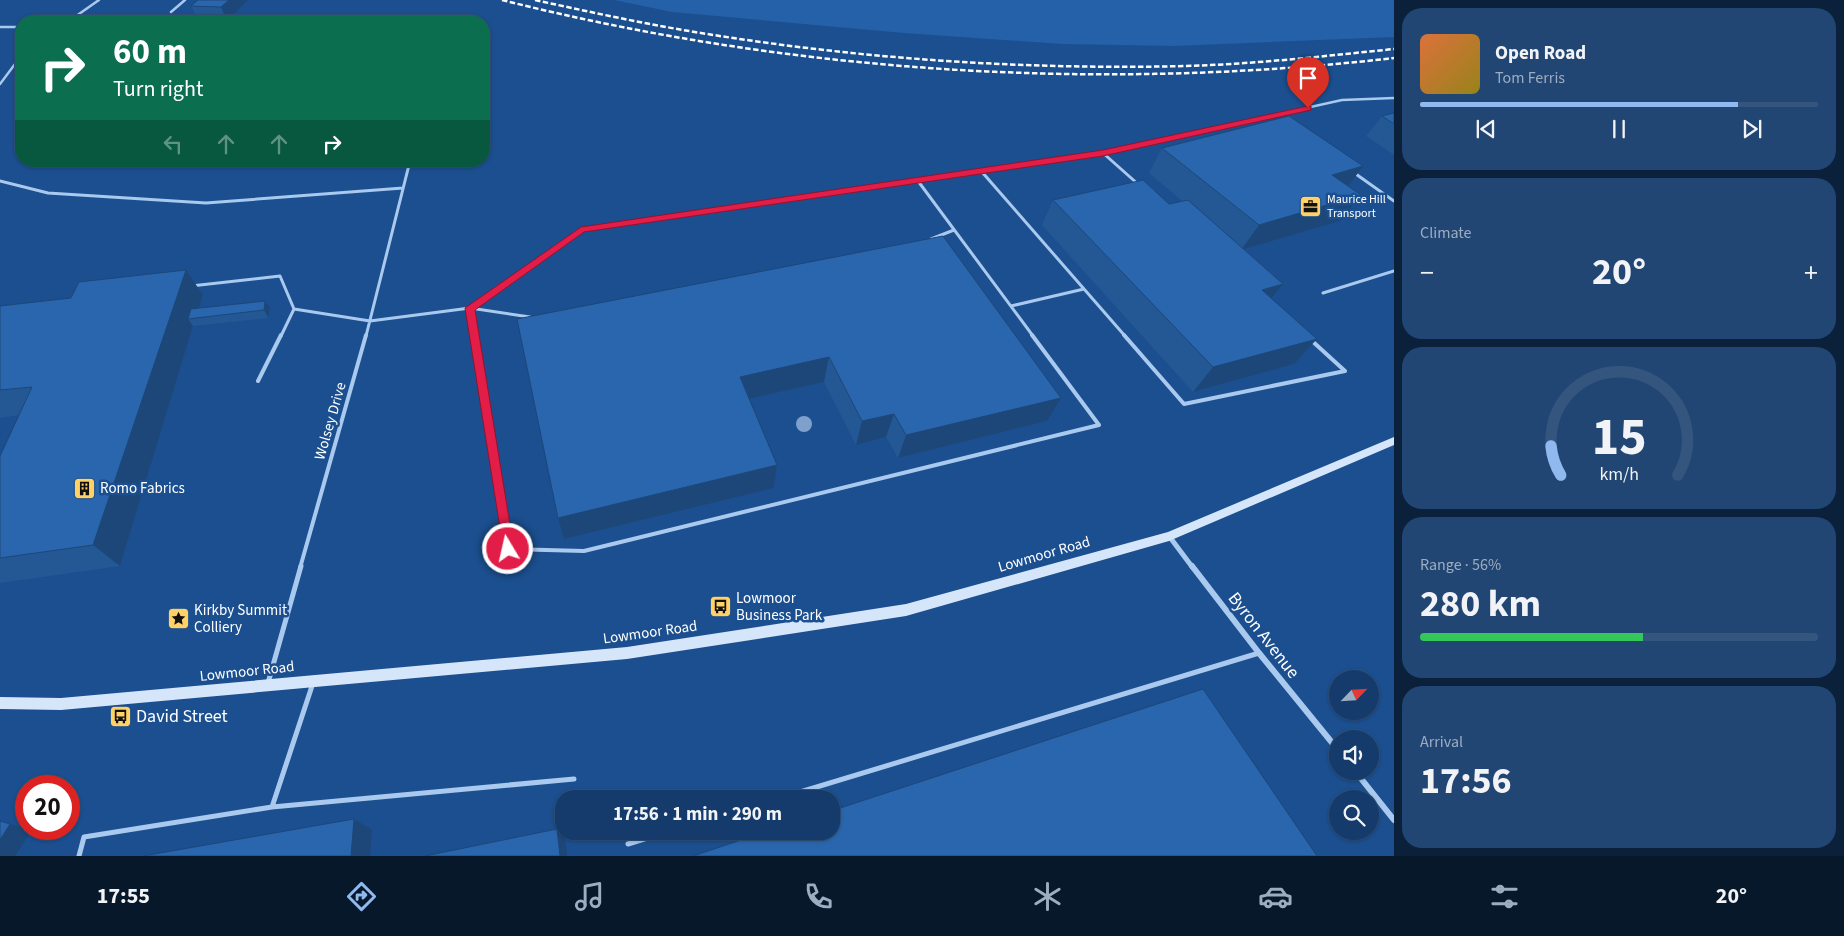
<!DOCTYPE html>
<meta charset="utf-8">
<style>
body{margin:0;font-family:"Source Sans 3",sans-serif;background:#214673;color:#f1f3f6;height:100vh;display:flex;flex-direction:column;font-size:19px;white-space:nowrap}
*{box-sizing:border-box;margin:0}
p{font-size:16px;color:#9dadc1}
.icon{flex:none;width:28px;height:28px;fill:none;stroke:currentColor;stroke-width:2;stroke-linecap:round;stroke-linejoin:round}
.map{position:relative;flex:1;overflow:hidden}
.side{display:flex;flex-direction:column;gap:8px;padding:8px;background:#0b203b;width:450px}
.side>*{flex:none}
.guide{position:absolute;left:15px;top:15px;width:475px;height:152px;border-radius:20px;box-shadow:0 1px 4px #0004,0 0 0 1px #33557e;background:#0b6e4f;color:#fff;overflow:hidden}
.needle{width:32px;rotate:65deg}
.buttons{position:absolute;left:1329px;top:670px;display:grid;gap:10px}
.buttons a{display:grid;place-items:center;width:50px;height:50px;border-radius:50%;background:#143b6b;box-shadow:0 1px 4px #0004,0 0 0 1px #33557e;font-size:25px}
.speed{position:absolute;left:15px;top:775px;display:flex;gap:10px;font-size:25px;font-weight:700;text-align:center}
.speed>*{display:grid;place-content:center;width:65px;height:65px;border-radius:50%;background:#143b6b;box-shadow:0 1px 4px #0004,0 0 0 1px #33557e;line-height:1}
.speed .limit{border:8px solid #d22;background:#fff;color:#111}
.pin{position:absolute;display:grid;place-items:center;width:42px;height:42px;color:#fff;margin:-51px -21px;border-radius:50% 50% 50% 0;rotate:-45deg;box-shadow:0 0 5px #0007}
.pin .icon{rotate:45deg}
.me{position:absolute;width:55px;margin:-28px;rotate:351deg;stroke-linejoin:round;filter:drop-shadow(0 0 4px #0008)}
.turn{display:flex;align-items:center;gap:18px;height:105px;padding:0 15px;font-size:22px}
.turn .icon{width:65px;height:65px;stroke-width:2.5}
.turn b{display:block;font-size:35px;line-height:42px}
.lanes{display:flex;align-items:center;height:48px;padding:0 15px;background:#0003;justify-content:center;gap:25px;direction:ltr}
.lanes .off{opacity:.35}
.big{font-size:38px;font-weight:700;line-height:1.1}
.side .card{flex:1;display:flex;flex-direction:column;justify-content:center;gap:8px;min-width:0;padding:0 18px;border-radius:20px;background:#214673}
.side .dial{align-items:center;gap:0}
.dial svg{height:130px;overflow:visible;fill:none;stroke:#33557e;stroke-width:7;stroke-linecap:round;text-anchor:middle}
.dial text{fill:#f1f3f6;stroke:none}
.song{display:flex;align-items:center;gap:15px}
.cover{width:60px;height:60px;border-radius:8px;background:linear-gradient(135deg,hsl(20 70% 55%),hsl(50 70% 35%))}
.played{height:5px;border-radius:2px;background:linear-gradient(90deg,#90b9f0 80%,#33557e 80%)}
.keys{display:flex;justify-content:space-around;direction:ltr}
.heat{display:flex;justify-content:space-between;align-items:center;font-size:28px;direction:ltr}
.charge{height:8px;border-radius:4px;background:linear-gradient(90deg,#34c759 56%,#33557e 0)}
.trip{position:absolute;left:555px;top:790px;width:285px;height:50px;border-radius:20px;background:#143b6b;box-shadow:0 1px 4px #0004,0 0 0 1px #33557e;font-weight:700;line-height:50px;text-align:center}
.dock{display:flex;height:80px;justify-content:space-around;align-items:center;background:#08182b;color:#9dadc1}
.dock .icon{width:35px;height:35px}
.dock .on{color:#90b9f0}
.dock b{font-size:22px;color:#f1f3f6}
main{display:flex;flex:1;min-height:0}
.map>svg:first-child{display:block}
</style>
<main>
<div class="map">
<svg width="1394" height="856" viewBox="0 0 1394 856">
<rect width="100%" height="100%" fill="#1b4f8f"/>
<path fill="#2461a8" d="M614,0H1394V37L1175,46L1062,44L904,33L672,12Z"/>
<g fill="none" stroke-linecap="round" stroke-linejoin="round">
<path stroke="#a9c9ee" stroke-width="2.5" d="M171,12L185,0
M69,21L99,0
M0,27H21
M0,84L21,56
M1117,150L1342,100L1394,98"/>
<path stroke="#a9c9ee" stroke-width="3" d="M1103,153L1139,185
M982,172L1125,336
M1353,172L1394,201
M0,181L48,193L206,203L403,188
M918,181L1033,336
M931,239L954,230
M191,286L280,276L294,309
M1323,293L1394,271
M1011,306L1084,289
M470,308L581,230L1123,149
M470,308L530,317
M281,336L294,309L370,321L470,308L474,336
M366,336L410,161"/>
<path stroke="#a9c9ee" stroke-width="4" d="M474,335L508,549L584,551L1099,425L1032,335
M1124,335L1184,404L1345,371L1311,340
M258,381L281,335
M300,568L366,335"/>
<path stroke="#a9c9ee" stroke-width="5" d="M268,683L301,566
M313,683L272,807L574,779
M777,799L1259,653
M628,844L670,831
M79,856L84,837L272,807"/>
<path stroke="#a9c9ee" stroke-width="5" d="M1169,536L1193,568"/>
<path stroke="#a9c9ee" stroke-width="6" d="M1192,566L1259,653L1338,750
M1355,771L1394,820"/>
<path fill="#d6e6fa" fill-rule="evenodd" d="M1394,437V445L1169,541L906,616L627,659L61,710L0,709V697L61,698L627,647L906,604L1168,532Z"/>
<path stroke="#fff" stroke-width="2.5" stroke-dasharray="5.5 2.5" stroke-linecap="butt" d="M502,0C792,73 1097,92 1394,58
M535,0C590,12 645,24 701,33C861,59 1025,70 1186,66C1256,64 1325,56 1394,49"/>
</g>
<circle fill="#7ea0ca" cx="804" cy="424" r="8"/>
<path fill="#245895" d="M248,0L227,21L198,19L191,6Z
M1394,113V155L1366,136L1382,116Z
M1162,148L1363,166L1348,186L1340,221L1244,249L1283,284L1272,298L1294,364L1193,392L1042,225L1053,200L1169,204L1182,201L1149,173Z
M943,236L1047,421L898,458L886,437L856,445L824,382L749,398L777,465L774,488L564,539L558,518Z
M203,295L199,308H270L268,318L193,326L120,566L0,583V456L19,415L0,418V306Z"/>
<path fill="#1d4779" d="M229,0H248L227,21L221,7Z
M1363,166L1344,192L1332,175Z
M1361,195L1340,221L1241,250L1259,225Z
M186,270L203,295L196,318L188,319L193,326L120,566L93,545Z
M1283,284L1263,309L1262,290Z
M265,301L270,308L268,318L264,310Z
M1317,339L1294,364L1193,392L1213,367Z
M829,357L824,382L739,401L740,377Z
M1061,398L1047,421L898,458L906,435Z
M894,414L886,437L856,445L862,421Z
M777,465L774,488L564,539L558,518Z
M354,819L372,830L370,856H351Z
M10,824L32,830L15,856H0V840Z
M557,829L565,839L567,856H560Z"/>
<path fill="#2a66ad" stroke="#1d4779" d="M198,0H229L221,7L191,6Z
M1394,113V124L1382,116Z
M1289,116L1363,166L1332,175L1361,195L1259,225L1162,148Z
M1143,180L1169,204L1188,200L1283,284L1262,290L1317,339L1213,367L1053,200Z
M943,236L1061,398L906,435L894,414L862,421L829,357L740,377L777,465L558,518L517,319Z
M186,270L93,545L0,558V456L32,387L0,390V306L71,298L79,282Z
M265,301L264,310L188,319L191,309Z
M1203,689L1317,856H693L768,831H831V811Z
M354,819L351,856H143Z
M0,821L10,824L0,840Z
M557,829L560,856H425Z"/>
<path fill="#e11d48" stroke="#92132f" d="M1308,106H1311V110L1103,156L584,232L475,310L514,549L512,553L508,555L504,553L465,308L581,227L1103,150Z"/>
<defs>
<symbol id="office-square" viewBox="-11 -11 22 22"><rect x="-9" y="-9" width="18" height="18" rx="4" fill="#ffd166" stroke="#1b4f8f"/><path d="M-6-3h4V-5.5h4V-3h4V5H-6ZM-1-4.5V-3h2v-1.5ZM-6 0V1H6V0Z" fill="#111"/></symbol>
<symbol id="building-square" viewBox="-11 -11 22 22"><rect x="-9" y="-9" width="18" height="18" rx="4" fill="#ffd166" stroke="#1b4f8f"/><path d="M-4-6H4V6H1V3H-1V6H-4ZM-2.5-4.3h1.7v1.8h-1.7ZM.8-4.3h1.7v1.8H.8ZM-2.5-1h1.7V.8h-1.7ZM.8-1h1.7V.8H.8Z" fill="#111"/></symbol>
<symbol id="bus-square" viewBox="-11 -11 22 22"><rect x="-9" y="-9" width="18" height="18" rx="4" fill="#ffd166" stroke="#1b4f8f"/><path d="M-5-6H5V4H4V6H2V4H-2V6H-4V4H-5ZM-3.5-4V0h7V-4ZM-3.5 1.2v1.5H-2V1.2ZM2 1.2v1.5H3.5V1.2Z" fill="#111"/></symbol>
<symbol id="sight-square" viewBox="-11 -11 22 22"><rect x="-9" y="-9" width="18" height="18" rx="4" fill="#ffd166" stroke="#1b4f8f"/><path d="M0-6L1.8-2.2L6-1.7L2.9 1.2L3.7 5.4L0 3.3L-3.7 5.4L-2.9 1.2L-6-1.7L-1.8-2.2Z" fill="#111"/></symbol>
</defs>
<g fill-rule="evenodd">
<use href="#office-square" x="1298" y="194" width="25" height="25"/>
<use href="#building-square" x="72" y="476" width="25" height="25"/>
<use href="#bus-square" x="708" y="594" width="25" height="25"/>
<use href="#sight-square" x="166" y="606" width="25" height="25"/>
<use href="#bus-square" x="108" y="704" width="25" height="25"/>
</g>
<g text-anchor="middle" stroke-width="5" stroke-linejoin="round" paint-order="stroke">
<g font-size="12" fill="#fff" stroke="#1b4f8f" text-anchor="start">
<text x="1327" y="203">Maurice Hill<tspan x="1327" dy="14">Transport</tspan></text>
</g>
<g font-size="15" fill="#fff" stroke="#1b4f8f">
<text transform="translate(330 421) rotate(-74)" y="5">Wolsey Drive</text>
<text transform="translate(1044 554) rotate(-16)" y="5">Lowmoor Road</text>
<text transform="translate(650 632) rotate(-8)" y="5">Lowmoor Road</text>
<text transform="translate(247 671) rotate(-6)" y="5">Lowmoor Road</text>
</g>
<g font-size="15" fill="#fff" stroke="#1b4f8f" text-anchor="start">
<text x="100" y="493">Romo Fabrics</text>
<text x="736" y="603">Lowmoor<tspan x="736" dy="17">Business Park</tspan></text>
<text x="194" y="615">Kirkby Summit<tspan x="194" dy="17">Colliery</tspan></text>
</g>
<g font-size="18" fill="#fff" stroke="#1b4f8f">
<text transform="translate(1264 635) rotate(52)" y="6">Byron Avenue</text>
</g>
<g font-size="18" fill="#fff" stroke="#1b4f8f" text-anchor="start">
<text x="136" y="722">David Street</text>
</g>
</g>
</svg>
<div class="buttons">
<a><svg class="needle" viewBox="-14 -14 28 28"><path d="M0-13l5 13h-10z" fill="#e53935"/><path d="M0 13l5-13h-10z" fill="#9dadc1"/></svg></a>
<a><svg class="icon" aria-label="sound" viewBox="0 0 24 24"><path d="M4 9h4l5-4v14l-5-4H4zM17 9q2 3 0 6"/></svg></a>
<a><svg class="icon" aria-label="search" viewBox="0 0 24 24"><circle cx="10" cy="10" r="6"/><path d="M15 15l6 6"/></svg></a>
</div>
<div class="speed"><div class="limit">20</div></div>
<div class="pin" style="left:1308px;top:108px;background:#d93025"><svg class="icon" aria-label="arrive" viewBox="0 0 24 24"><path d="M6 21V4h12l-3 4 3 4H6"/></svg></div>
<svg class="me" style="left:508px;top:549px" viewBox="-20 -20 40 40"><circle r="17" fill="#e11d48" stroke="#fff" stroke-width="3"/><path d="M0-11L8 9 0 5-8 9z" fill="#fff"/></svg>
<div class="trip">17:56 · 1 min · 290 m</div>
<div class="guide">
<div class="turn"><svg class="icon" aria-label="right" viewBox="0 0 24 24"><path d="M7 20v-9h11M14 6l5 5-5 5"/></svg><div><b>60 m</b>Turn right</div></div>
<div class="lanes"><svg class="icon off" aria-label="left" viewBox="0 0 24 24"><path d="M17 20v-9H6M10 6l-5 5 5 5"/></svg><svg class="icon off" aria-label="ahead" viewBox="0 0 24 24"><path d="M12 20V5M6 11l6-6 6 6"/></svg><svg class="icon off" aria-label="ahead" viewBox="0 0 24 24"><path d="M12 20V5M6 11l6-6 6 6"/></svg><svg class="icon" aria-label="right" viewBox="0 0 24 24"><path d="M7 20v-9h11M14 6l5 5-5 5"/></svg></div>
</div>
</div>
<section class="side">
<div class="card">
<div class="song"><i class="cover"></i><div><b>Open Road</b><p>Tom Ferris</p></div></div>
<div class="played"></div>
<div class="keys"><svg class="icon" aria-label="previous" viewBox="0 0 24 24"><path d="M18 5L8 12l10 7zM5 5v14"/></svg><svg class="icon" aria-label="pause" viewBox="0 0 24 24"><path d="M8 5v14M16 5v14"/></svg><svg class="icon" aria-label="next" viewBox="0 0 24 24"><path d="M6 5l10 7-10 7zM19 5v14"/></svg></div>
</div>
<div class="card"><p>Climate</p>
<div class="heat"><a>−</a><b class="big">20°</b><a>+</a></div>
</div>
<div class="card dial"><svg viewBox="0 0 100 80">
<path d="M14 69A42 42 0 1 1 86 69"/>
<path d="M14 69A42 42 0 0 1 8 51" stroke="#90b9f0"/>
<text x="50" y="56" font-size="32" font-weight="700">15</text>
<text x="50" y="72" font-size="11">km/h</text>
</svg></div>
<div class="card"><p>Range · 56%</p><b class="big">280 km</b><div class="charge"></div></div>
<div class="card"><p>Arrival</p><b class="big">17:56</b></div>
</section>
</main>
<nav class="dock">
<b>17:55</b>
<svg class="icon on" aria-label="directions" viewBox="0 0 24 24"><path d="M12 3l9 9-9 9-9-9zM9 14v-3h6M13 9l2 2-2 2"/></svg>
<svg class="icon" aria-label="music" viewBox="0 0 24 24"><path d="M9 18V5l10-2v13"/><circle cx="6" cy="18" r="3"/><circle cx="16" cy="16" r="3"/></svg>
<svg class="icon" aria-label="phone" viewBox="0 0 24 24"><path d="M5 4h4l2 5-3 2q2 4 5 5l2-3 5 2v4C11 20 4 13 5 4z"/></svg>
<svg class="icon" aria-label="climate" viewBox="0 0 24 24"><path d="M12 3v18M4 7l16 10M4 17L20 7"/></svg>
<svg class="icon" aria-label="car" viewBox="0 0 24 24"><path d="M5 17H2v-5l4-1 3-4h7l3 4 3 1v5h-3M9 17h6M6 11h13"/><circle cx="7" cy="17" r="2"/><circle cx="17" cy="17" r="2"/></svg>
<svg class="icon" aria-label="filters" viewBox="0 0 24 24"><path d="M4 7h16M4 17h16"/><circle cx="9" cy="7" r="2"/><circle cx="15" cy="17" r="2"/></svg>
<b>20°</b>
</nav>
